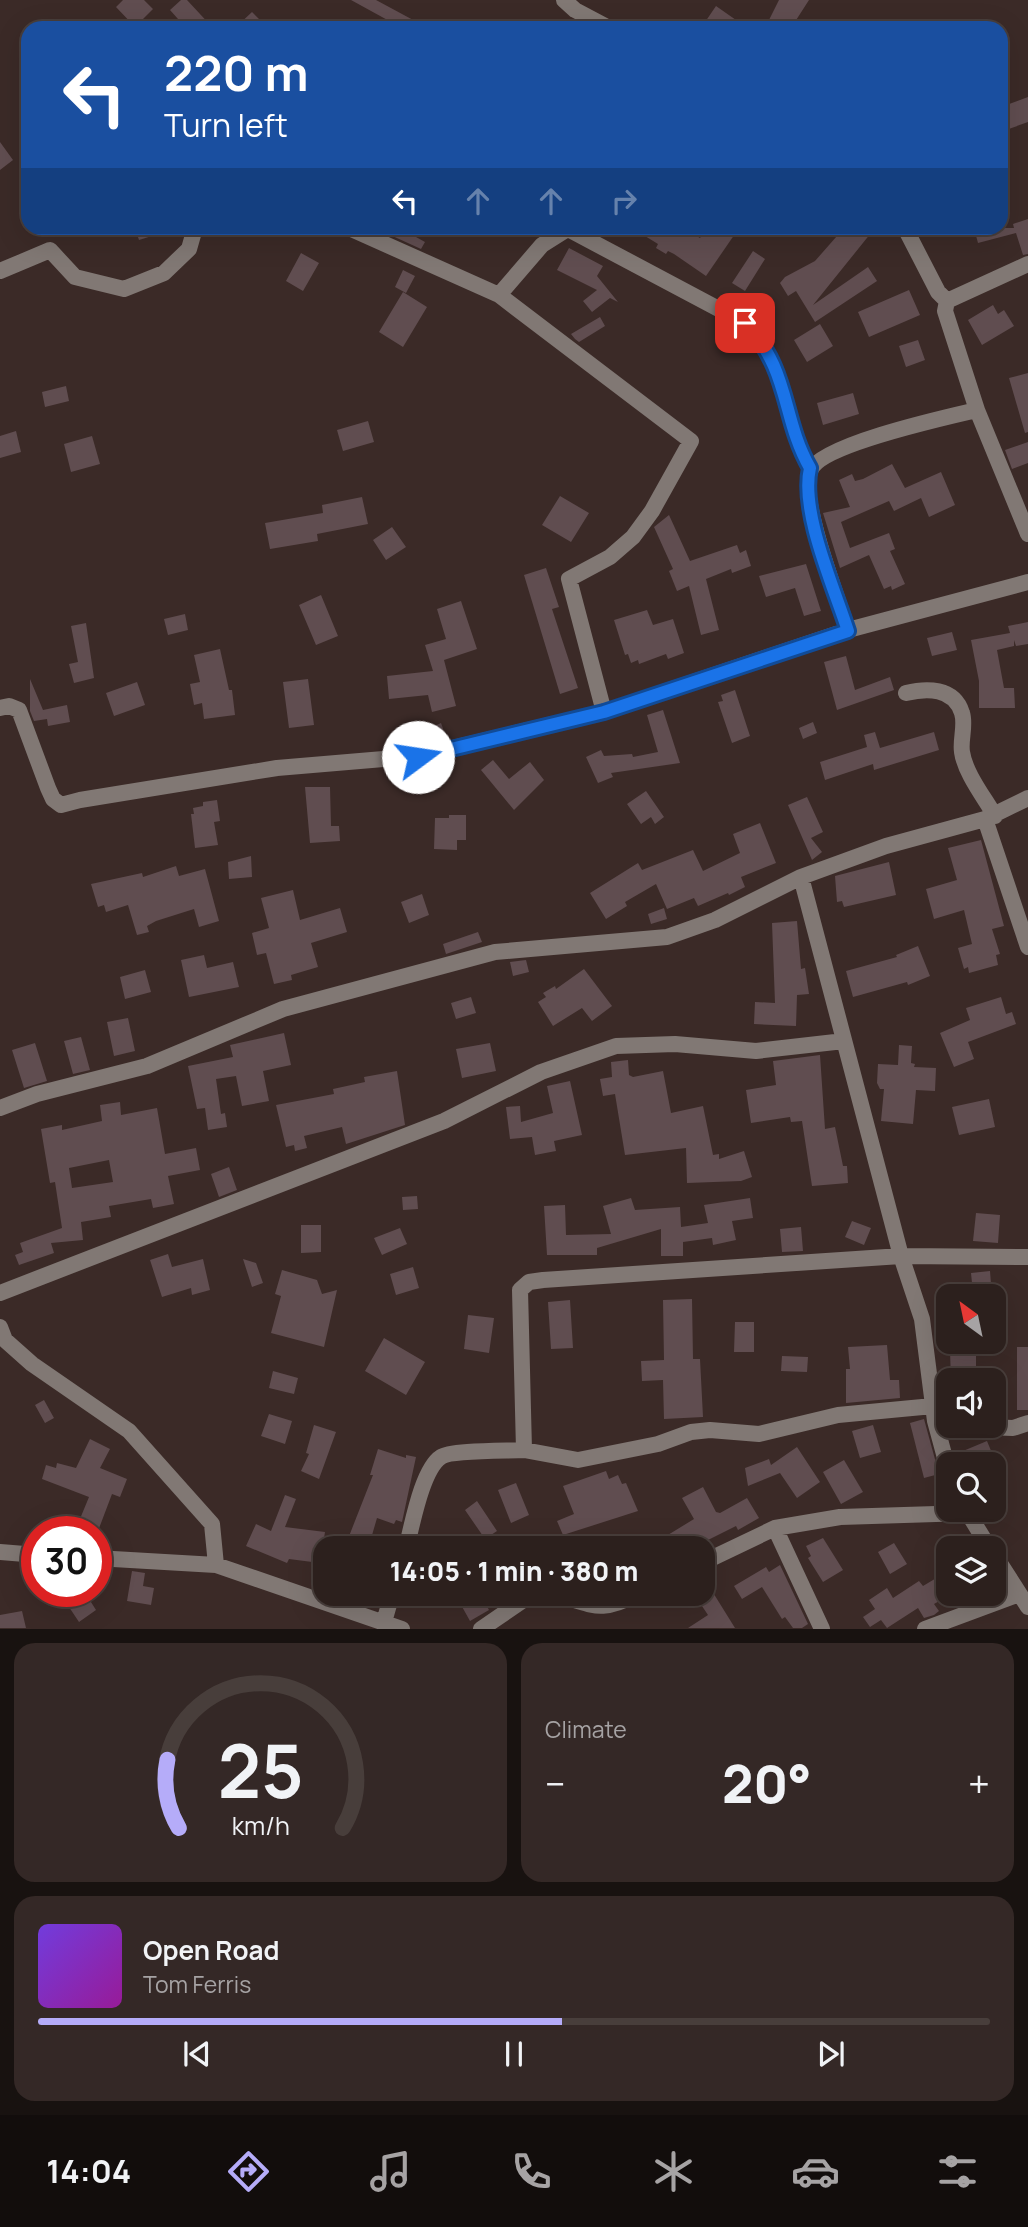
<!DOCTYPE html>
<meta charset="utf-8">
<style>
body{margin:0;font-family:Manrope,sans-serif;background:#342826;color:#f1f3f6;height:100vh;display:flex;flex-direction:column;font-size:26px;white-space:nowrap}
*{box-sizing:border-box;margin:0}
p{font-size:23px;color:#a6a3a4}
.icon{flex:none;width:38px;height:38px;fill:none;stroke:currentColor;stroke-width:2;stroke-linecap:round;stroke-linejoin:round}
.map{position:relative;height:1629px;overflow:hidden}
.side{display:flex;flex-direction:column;gap:14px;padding:14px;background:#181210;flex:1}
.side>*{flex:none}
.banner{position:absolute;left:21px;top:21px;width:987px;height:214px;border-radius:21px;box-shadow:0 7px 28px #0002,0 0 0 2px #483e3b;background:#1a4fa0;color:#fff;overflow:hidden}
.needle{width:46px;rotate:327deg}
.tools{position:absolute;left:936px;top:1284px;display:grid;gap:14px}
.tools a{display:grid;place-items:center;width:70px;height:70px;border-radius:14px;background:#2c201d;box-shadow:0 7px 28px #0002,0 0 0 2px #483e3b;font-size:35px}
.speed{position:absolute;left:21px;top:1516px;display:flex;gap:14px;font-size:35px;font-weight:700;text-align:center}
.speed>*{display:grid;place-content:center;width:91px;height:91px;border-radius:50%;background:#2c201d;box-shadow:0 7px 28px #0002,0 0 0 2px #483e3b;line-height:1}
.speed .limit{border:10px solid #d22;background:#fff;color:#111}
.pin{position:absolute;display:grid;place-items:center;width:60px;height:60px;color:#fff;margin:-30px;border-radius:14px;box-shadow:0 4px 10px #0006}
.me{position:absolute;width:77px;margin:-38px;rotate:76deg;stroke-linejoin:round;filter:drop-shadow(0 0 5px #0008)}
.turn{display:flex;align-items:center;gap:24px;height:147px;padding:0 28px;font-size:32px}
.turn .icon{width:91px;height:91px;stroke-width:2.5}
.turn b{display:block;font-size:49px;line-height:60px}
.lanes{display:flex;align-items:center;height:66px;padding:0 28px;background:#0003;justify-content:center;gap:35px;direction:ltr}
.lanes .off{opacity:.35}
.big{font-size:52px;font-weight:800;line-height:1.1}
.side .tile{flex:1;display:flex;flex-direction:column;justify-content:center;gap:10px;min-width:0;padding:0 24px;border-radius:21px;background:#342826}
.side .dial{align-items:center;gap:0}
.dial svg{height:182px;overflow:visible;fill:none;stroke:#483e3b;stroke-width:7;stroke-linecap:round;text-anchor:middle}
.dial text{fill:#f1f3f6;stroke:none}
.song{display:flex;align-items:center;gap:21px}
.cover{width:84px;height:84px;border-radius:10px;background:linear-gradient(135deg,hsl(260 70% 55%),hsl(300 70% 35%))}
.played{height:7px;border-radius:4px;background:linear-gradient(90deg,#b5acf9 55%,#483e3b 55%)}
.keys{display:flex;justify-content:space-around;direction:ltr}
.heat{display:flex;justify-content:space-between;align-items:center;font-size:38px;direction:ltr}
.side .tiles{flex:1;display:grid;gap:14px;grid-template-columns:1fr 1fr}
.tile:last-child{grid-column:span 2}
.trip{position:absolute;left:313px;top:1536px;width:402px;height:70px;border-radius:21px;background:#2c201d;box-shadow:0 7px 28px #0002,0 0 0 2px #483e3b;font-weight:800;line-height:70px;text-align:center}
.tabs{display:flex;height:112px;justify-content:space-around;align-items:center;background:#120d0c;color:#a6a3a4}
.tabs .icon{width:49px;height:49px}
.tabs .current{color:#b5acf9}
.tabs b{font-size:32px;color:#f1f3f6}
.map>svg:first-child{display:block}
</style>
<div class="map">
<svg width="1028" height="1629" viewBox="0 0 1028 1629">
<rect width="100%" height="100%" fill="#3b2a27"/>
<path fill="#604d50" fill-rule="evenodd" d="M123,0H144L153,9L135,27L116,7Z
M181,0H187L213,28H186L170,10Z
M351,0H376L428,28H402Z
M779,0H809L791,28H765Z
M716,6L736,20L730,28H701Z
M252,12L268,28H235Z
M1028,97V122L1006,130L1001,107Z
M0,142L13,160L0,170Z
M1028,219V254L1023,255L1016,233L978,243L974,228H1014L1013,224Z
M135,228H171V230L139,240Z
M375,228H421L416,237L425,242L421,249Z
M632,228H684L700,238L707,228H739L706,276L674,254L668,251L666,254L656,248L658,244Z
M844,228H875L813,305L868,267L877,281L815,322L796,291L788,296L780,283L785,277L815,261Z
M569,248L603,266L597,276L618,302L610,298L592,312L583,301L597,290L557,270Z
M753,251L765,259L745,291L732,283Z
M301,253L319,263L303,291L286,281Z
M403,270L415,276L406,293L395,287Z
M909,290L920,315L869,337L858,312Z
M403,292L427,307L403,347L379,332Z
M993,305L998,314L1004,310L1014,326L982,345L968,320Z
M600,317L605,326L579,342L575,339L571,334Z
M820,324L833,346L807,362L794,340Z
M918,340L925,360L906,367L899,346Z
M1028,373V432L1025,433L1009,378Z
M66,386L69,401L45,407L42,392Z
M853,393L859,414L823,425L817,403Z
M368,421L374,442L343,451L337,430Z
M16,431L21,452L0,458V436Z
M92,436L100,464L71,472L64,444Z
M1028,442V463L1012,469L1005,450Z
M892,464L905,488L941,472L955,505L929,517L921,498L894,511L889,501L841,522L850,548L889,533L895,549L890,551L905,584L892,590L891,586L884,589L869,555L840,568L823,513L850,507L839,480L852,474L855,481L863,479Z
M560,496L589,513L571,542L542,525Z
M362,497L368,524L317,534L318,541L270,549L265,523L323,513L322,505Z
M669,515L690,561L737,545L740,553L746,550L751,566L732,573L731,569L706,579L719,630L701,635L689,586L677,591L669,571L673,569L654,527Z
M392,527L406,547L386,560L373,540Z
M806,564L821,611L804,616L795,588L766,597L759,576Z
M546,568L559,607L552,609L578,688L560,694L524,575Z
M321,595L338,636L316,645L299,605Z
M461,601L477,649L444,660L456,706L432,712L428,695L389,699L387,676L433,671L425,645L446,639L437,609Z
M647,610L653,625L673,619L684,653L668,659L666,654L639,664L638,660L631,663L628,654L625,655L614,620Z
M185,614L188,630L168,635L164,619Z
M1028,622V644L1016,646L1014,640V646L997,650L1004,688H1014L1015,708H979V681L971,640L1010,633L1008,626Z
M86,623L94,678L74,683L69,664L78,662L71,626Z
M952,632L957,650L932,656L927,638Z
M220,649L229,690H232L235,715L204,719L202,703L194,705L190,684L200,682L194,655Z
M846,656L855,690L890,677L894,690L837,710L824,662Z
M30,679L43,710L67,705L70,722L48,726L47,719L34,721L30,711Z
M308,679L314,725L289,728L283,682Z
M137,682L145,705L114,716L106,693Z
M735,690L750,736L732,743L718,702L723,701L721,695Z
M663,710L680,763L611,773L613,777L598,783L586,757L601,750L604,756L632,754L633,757L658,752L647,715Z
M813,722L817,733L803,739L799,728Z
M441,723L446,737L436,741L430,728Z
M875,732L880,748L934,732L939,750L874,770L873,764L825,780L820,762L867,747L864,735Z
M493,760L509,779L530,762L544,780L514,810L481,770Z
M305,787H330L331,826H339L340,841L310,843Z
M646,791L664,817L655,824L651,817L641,824L627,804Z
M807,797L823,832L811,838L822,852L812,860L788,805Z
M217,800L220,821L214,822L218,845L195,848L191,814H194L193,808L203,806V802Z
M449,815H466V840H457V850L434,849L435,818H449Z
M760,823L776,863L741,877L745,887L729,895L728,893L698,906L694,898L667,909L656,884L625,902L627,906L606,919L590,893L638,863L642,870L693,850L703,871L740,853L733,834Z
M981,840L1004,926L992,929L1000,954L996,955L998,965L969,973L968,967L964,969L958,948L972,944L964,910L934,919L926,889L957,880L948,848Z
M251,856L252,877L229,879L228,862Z
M889,862L896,895L844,907L842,901L837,902L835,876Z
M176,866L179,876L205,869L219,921L199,927L194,909L156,921L147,926L149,932L137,935L128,905L106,912L104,905L98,907L91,884L142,873L143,877Z
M293,890L300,920L340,908L347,932L311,943L318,967L291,975L292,980L274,984L266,953L257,955L252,933L269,928L261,898Z
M422,894L429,915L409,923L401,902Z
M664,908L667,919L651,924L648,914Z
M797,921L801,969L805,968L809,994L797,995L796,1026L754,1024L755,1002L775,1003L772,923Z
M478,932L482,942L446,954L443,944Z
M918,946L930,976L908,985L907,982L853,997L846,971L897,957L896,955Z
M204,955L207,968L233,962L239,987L189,997L181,960Z
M526,960L529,972L513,976L510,962Z
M584,969L612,1006L592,1021L582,1008L553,1026L538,1002L546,997L543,993L555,986L556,989Z
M145,970L151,992L125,999L120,977Z
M471,997L476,1013L456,1019L451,1003Z
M1001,997L1006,1014L1012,1012L1016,1024L968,1042L974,1059L954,1067L940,1033L970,1020L966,1008Z
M128,1018L135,1051L114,1056L107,1022Z
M284,1033L291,1065L263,1071L269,1101L242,1106L236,1076L216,1079L221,1114L225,1113L227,1127L208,1130L205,1108L197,1109L188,1066L233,1057L230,1045Z
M81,1037L90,1070L73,1074L64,1041Z
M35,1043L47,1081L24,1088L12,1050Z
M490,1043L496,1071L462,1078L456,1049Z
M899,1045L912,1046L911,1063L915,1064L914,1067L936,1068L935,1091L916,1090L913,1124L881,1121L884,1089H880L877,1083L878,1064L898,1065Z
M820,1055L825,1129L835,1127L843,1166H847L848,1183L812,1186L802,1121L791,1122L790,1117L751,1123L746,1090L776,1085L773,1061Z
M628,1060L629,1075L633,1077L663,1071L671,1113L703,1106L713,1155L719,1154V1159L744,1151L752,1177L741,1181L687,1183L686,1148L625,1155L615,1094L603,1096L600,1079L612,1077L611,1062Z
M397,1071L405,1125L346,1144L342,1127L304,1136L307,1148L295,1151L294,1145L286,1147L276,1105L334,1094L333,1089L365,1082L364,1077Z
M570,1081L582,1135L554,1141L556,1151L535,1155L532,1137L510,1139L506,1107L520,1106L521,1122L553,1113L547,1086Z
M989,1099L995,1127L959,1135L952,1107Z
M120,1102L121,1115L157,1108L165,1154L196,1148L200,1170L168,1176L174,1204L153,1208L151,1199L109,1206L111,1217L81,1222L83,1240L51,1243L54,1253L19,1265L15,1255L23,1252L20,1243L62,1228L55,1182L50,1183L41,1129L62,1125V1130L102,1121L100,1105ZM109,1160L113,1182L72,1188L69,1168Z
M229,1167L237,1190L219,1197L211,1174Z
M417,1196L418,1209L403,1210L402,1197Z
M631,1198L635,1210L680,1207L681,1227L708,1223L704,1205L750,1198L753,1218L732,1221L736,1240L713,1245L712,1238L683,1242V1256H661V1229L597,1248V1255H547L544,1206L565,1205L566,1235L611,1234L603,1206Z
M976,1213L1000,1215L998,1243L973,1241Z
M852,1221L871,1228L864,1245L845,1237Z
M301,1225H321V1252L301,1253Z
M801,1227L803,1251L782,1252L780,1229Z
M400,1228L407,1244L382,1255L374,1238Z
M168,1254L172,1267L203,1259L210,1290L192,1295L191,1288L162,1297L150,1260Z
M243,1259L256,1263L263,1283L252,1287Z
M413,1267L419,1288L396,1295L390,1274Z
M282,1270L317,1280L322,1294L337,1290L324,1347L271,1333L281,1296L275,1294Z
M990,1271L992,1297H948L947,1284L972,1283L971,1273Z
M692,1299L693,1359H700L703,1417L664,1419L663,1380L642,1381L641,1361L664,1360L663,1300Z
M570,1300L573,1348L551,1349L548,1302Z
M468,1315L494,1318L489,1353L464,1349Z
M735,1322H754V1352H734Z
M384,1338L425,1362L406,1395L365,1371Z
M887,1345L890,1380H899L900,1398L846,1403V1369H850L848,1347Z
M1017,1347H1028V1410H1017Z
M950,1350H976V1381H951Z
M782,1356L808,1357L807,1372L781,1371Z
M273,1371L298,1378L294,1394L269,1388Z
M44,1400L54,1418L45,1423L35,1405Z
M269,1414L292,1421L285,1444L261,1436Z
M924,1419L939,1474L924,1478L910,1423Z
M314,1425L336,1432L319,1479L301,1471L309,1454L306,1453Z
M873,1425L881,1452L860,1458L852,1431Z
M90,1439L110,1449L100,1468L127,1479L120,1497L112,1494L98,1531H75L89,1497L42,1479L46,1465L56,1468L57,1463L76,1468Z
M987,1441L994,1458L969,1465L963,1451Z
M797,1447L820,1482L797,1498L780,1473L748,1486L745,1468L769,1459L771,1465Z
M378,1449L406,1458V1455L416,1457L402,1522L396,1520L394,1524L377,1518L368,1549H344L373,1475H370Z
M844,1460L863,1492L841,1504L823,1472Z
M606,1471L609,1479L618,1475L622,1484L626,1483L638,1511L563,1535L557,1521L574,1514L563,1486Z
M516,1483L529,1515L511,1523L498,1490Z
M703,1487L716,1512L720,1513L747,1498L759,1518L738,1530L736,1526L690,1549H645L694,1519L682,1498Z
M285,1495L296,1499L285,1527L325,1532L320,1563L289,1559L287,1563L246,1546L256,1524L271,1531Z
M477,1501L497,1531L485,1539L465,1510Z
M823,1538L843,1570L823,1582L808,1558L811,1556L806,1546Z
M894,1543L907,1564L890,1574L878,1552Z
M780,1565L808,1624L802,1628H793L785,1617L782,1619L762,1587L742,1599L734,1586L766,1567L769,1572Z
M132,1571L145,1573L143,1586L154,1588L151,1605L127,1601Z
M948,1571V1596L934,1604L939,1611L934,1615L924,1618L918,1608L887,1628L881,1620L870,1627L863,1617L875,1609L869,1600L887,1588L893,1598L919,1581L923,1586Z
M73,1591H84L96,1610L79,1622L63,1598Z
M712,1591L735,1628H688L708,1615L698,1600Z
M455,1594H480L489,1610L470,1621Z
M22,1611L26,1628H0V1615Z"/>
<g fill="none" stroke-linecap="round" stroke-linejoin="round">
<path stroke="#817874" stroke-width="16" d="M564,0L575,10L609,28
M349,228L499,295L691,441L652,511L633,537L610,557L569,579L604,712
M905,228L938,292L947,301
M568,229L745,323C791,371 781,417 810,468
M0,271L50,250L75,277L124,289L164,273L189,249L195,228
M499,295L542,245L569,228
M947,301L945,311L977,410
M947,301L1028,264
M848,630C838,599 799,499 810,471C820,445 947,417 977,410L1028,534
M906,693C926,688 954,687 962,713C966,725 960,740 962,752C965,773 984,797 995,816
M0,708L9,706L19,710L48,788L53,799L61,805L80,800L277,768L419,756L604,712L848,630L1028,582
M985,819L1028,947
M801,877L901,1256L922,1319L935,1421L948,1469
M0,1108L37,1094L147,1066L283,1009L495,952L667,937L715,920L801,877L886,846L985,819L1028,798
M0,1293L444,1121L541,1072L616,1046L675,1044L756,1051L844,1041
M0,1327L5,1340L32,1364L129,1431L212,1524L216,1565
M933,1406L838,1415L759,1434L710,1430L691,1432L658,1444L578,1460L524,1450L520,1290L529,1282L543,1280L901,1256L1028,1257
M960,1426L1013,1428L1028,1423
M966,1510L990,1549
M775,1528L822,1629
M406,1549C412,1526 422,1469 441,1457C450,1450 508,1451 524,1450
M0,1552L37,1555
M994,1554L1028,1607
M96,1558L216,1565L402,1629
M704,1562L775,1528L840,1517L968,1513
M550,1594C593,1602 594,1616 638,1594
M384,1622L392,1594
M481,1629L528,1597L544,1594
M925,1629L1019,1594"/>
</g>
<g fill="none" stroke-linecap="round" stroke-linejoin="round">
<defs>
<path id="route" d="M418,757L604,712L848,631C834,587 800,512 810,468C781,417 791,371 745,323"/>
</defs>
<use href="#route" stroke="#114b97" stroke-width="18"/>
<use href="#route" stroke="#1a73e8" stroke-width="12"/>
</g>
</svg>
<div class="tools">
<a><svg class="needle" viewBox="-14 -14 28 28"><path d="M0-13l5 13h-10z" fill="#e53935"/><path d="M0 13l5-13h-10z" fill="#a6a3a4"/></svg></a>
<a><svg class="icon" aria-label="sound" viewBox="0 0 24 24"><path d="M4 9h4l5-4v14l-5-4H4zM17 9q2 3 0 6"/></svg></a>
<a><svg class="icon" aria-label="search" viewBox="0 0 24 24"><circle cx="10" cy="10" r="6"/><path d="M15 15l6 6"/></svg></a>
<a><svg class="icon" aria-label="layers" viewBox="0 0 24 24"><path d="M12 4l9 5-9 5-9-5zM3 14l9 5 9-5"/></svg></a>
</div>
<div class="speed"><div class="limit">30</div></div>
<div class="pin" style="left:745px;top:323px;background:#d93025"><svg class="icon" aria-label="arrive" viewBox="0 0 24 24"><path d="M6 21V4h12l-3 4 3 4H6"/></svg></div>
<svg class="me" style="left:418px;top:757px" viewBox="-20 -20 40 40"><circle r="19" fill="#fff"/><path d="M0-13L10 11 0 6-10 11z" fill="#1a73e8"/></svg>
<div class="trip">14:05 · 1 min · 380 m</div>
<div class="banner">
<div class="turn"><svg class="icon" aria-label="left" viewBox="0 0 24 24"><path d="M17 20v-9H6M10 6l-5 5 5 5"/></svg><div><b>220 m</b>Turn left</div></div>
<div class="lanes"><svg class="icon" aria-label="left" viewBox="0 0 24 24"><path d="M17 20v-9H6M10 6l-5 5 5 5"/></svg><svg class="icon off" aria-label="ahead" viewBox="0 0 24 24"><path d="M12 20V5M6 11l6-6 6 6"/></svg><svg class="icon off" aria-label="ahead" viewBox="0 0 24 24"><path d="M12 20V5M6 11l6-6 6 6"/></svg><svg class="icon off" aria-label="right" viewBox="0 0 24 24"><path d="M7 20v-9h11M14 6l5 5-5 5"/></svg></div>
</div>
</div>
<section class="side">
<div class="tiles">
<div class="tile dial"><svg viewBox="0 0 100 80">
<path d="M14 69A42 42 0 1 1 86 69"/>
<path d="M14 69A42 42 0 0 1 9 39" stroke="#b5acf9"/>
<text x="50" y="56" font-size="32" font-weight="700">25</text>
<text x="50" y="72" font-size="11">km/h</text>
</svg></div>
<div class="tile"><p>Climate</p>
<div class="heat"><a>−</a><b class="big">20°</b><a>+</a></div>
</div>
<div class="tile">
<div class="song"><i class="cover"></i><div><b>Open Road</b><p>Tom Ferris</p></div></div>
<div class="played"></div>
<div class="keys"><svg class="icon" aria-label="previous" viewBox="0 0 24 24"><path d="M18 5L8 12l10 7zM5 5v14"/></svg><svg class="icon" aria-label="pause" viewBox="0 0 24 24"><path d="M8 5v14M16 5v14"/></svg><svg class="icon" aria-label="next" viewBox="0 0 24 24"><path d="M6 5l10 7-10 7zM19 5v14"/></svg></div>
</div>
</div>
</section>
<nav class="tabs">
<b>14:04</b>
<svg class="icon current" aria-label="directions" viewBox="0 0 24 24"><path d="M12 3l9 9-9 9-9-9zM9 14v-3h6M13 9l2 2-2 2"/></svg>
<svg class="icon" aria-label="music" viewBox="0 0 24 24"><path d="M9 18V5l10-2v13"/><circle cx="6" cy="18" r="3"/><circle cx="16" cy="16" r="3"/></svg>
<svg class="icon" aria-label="phone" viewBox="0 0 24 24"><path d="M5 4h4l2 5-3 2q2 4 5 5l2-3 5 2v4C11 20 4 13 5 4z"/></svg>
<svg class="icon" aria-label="climate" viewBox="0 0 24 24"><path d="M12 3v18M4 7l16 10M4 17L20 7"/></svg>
<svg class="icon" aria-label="car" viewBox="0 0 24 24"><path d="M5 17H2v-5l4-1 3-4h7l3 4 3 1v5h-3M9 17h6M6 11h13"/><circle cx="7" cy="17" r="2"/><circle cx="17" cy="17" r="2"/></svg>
<svg class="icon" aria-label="filters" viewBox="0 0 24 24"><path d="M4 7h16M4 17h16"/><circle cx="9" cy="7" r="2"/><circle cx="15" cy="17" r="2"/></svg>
</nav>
